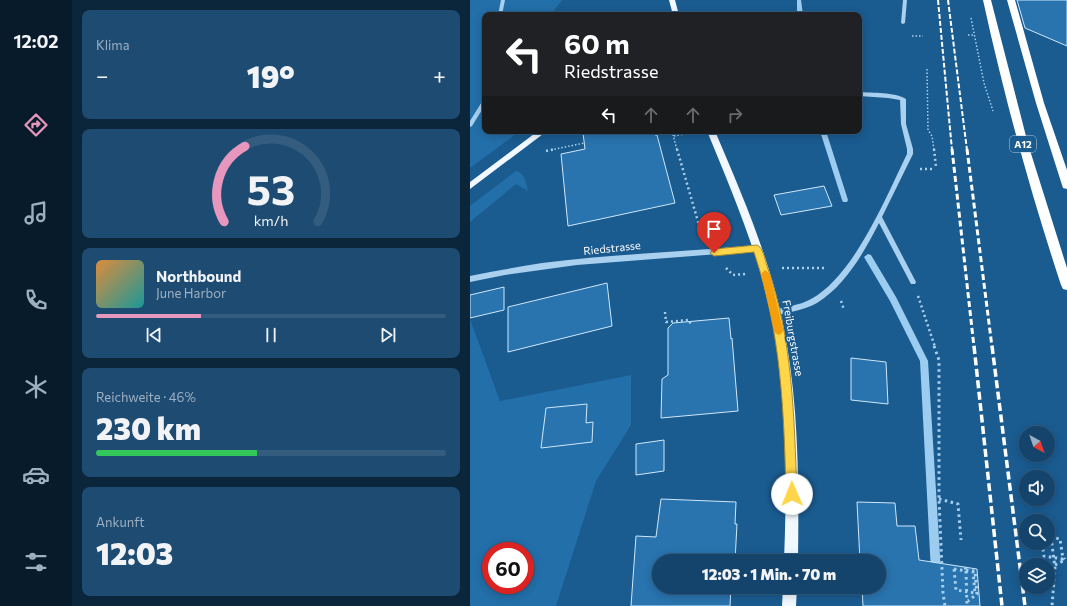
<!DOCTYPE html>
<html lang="de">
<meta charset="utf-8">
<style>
body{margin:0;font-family:Commissioner,sans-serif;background:#1d4b72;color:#f1f3f6;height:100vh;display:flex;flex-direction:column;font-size:15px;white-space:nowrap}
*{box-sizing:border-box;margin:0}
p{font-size:13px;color:#9db0c2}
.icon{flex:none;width:22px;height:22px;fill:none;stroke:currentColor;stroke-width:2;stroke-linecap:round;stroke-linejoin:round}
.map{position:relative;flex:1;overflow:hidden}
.sheet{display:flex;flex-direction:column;gap:10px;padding:10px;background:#0b253b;width:398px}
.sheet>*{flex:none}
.hud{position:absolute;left:12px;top:12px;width:380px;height:122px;border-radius:8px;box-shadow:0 2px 10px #0003,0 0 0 1px #335c7f;background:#202124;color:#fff;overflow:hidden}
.needle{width:26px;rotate:140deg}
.fabs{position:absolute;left:549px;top:426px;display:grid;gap:8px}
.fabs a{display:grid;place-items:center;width:36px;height:36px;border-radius:50%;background:#14446c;box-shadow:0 2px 10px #0003,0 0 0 1px #335c7f;font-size:20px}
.speed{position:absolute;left:12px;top:542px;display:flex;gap:8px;font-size:20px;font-weight:700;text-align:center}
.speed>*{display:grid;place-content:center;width:52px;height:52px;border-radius:50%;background:#14446c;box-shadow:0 2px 10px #0003,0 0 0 1px #335c7f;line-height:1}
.speed .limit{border:6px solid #d22;background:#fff;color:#111}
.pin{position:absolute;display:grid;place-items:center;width:34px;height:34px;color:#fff;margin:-41px -17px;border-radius:50% 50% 50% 0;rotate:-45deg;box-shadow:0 0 4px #0007}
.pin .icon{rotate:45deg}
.me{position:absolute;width:44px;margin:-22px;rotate:359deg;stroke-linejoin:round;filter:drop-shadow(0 0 3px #0008)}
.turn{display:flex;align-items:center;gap:14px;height:84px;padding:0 16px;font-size:18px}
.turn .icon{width:52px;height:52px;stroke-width:2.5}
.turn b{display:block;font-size:28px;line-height:34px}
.lanes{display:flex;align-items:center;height:38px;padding:0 16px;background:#0003;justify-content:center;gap:20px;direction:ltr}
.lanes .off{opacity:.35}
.big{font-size:30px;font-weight:800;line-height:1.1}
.sheet .tile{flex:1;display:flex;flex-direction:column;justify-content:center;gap:6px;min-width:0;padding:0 14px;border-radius:8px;background:#1d4b72}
.sheet .dial{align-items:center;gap:0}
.dial svg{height:104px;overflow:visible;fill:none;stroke:#335c7f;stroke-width:7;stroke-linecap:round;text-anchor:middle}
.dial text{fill:#f1f3f6;stroke:none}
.song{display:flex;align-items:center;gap:12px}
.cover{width:48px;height:48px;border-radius:6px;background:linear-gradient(135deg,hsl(30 70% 55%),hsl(180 70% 35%))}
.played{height:4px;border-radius:2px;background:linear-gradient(90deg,#e797bd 30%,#335c7f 30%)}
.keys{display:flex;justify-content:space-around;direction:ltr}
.heat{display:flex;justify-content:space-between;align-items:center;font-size:22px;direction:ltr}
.charge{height:6px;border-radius:3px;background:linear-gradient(90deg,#34c759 46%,#335c7f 0)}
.trip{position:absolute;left:182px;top:554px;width:234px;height:40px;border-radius:20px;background:#14446c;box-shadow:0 2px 10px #0003,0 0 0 1px #335c7f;font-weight:800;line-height:40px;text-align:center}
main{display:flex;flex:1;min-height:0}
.menu{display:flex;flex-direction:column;width:72px;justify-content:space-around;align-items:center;background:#081b2b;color:#9db0c2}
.menu .icon{width:28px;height:28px}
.menu .current{color:#e797bd}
.menu b{font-size:18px;color:#f1f3f6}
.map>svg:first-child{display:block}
</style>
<main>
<nav class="menu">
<b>12:02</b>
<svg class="icon current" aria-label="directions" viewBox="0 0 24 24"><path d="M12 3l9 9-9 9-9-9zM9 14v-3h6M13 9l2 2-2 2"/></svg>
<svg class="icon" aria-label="music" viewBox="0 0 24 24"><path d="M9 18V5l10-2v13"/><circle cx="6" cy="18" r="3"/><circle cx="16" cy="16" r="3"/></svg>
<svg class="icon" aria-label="phone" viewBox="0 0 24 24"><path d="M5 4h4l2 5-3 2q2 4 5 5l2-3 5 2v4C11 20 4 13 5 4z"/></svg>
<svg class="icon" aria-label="climate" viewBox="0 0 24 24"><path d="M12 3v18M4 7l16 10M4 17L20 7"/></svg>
<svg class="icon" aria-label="car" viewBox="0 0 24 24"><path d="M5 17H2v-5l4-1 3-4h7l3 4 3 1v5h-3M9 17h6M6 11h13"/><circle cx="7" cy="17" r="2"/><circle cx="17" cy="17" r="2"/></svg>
<svg class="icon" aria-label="filters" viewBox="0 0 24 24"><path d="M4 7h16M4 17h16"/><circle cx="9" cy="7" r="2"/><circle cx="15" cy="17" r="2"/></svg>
</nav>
<section class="sheet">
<div class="tile"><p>Klima</p>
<div class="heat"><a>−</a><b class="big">19°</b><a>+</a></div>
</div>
<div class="tile dial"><svg viewBox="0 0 100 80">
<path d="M14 69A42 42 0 1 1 86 69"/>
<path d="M14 69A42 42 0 0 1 30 11" stroke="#e797bd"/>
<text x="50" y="56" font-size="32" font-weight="700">53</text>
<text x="50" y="72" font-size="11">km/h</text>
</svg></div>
<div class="tile">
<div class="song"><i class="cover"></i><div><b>Northbound</b><p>June Harbor</p></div></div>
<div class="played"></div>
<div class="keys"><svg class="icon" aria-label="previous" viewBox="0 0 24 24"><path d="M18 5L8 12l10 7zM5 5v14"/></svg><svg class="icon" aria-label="pause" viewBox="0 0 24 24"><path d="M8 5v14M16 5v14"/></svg><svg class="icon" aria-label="next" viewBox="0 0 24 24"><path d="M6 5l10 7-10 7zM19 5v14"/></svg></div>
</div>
<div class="tile"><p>Reichweite · 46%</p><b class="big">230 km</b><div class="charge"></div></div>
<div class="tile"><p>Ankunft</p><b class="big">12:03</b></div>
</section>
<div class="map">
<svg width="597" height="606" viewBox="0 0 597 606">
<rect width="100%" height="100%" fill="#1a5b90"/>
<path fill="#236fa9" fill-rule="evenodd" d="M0,0H92L81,15H15V131H50L0,168Z
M46,171C55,173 56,183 58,191L46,184L0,222V206Z
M0,319L30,401L161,375V425L126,481L86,606H0ZM117,404L116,423L123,422L121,442L71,448L76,408ZM21,551H55V585H21Z"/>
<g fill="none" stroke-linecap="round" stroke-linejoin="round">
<path fill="#9ccdf1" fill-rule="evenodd" d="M327,0H331L333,15H327Z
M350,131H356L378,200L377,202H373L372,200Z
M398,254L401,255L426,297L458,361L471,572L470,576L466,577L462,576L461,572L450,361L420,301L394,257Z"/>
</g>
<path fill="#2973ae" stroke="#cfe8fa" d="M547,0H597V46L555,28Z
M124,131H184L185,135H187L205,203L98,226L91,154L115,149L113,133Z
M354,186L362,206L311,215L304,195Z
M137,283L142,326L38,352V307Z
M34,287V310L0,318V295Z
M259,318L261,339L262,338L268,411L191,418L192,379L198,375V328L203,323Z
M381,358L416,362L418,404L381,400Z
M117,404L116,423L123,422L122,442L71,448L76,408Z
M194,440V471L166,475V444Z
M191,499L266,502L265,524H267L265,561H189V587H261L260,606H161L166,536L186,537Z
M387,502L425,503L427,526H445L449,560L507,569L510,606H393L392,587H409V561H390Z"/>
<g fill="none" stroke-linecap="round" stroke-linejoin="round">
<path stroke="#a9d0ef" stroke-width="1.5" stroke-dasharray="1.5 2" stroke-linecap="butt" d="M501,18L514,83L523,111
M498,35H503
M442,36H453
M457,69L458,130L462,136L464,150
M202,131L207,150
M204,136L225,132
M81,150L114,143"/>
<path stroke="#a9d0ef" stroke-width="2.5" stroke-dasharray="2 3" stroke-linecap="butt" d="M207,149L231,232L234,236
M464,149L466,167
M76,151L85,149
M450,169H462
M256,268L263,275L276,274
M312,268H357
M448,296L465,347
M371,301L374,310
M195,312L196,322L219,320L221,325"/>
<path stroke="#a9d0ef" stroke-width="3" stroke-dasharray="2.5 3.5" stroke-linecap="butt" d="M464,346L469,360V499L473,593L475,606
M469,499L488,504L491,540
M581,537L585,568L582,606
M572,543L574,556L593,559L590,539L581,537V533
M585,565L595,560L594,558
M495,567L496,570
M484,569L503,572L505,593L486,590Z
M496,570L505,571L507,594L498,601
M496,571L497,606"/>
<path fill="#a9d0ef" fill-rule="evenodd" d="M31,0H35L32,15H28Z
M433,0H437L435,23L433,24L431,23Z
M389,92C402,93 425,92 436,99V124L443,149V154L412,217L446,282L445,284H441L409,223C394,252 376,285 347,303C334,310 319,312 305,316L302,315L301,313L302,311C315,306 329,306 341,299C384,276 416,197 437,154V149L431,124L430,100L418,98L389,96Z
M15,99V105L2,126L0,127V121L13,100Z
M287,245L290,248L287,251L107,265L35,275L0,282V276C24,271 48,267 72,263C143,254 215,252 287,245Z"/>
<path fill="#f1f8ff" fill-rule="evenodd" d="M199,0H205L209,15H203Z
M68,131H77L0,189V182Z
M237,131H245C271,192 298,254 312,319C329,398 329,480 328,561H314C317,481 318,399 302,320C289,254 262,192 237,131Z
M313,587H327L326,606H312Z"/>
<path fill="#fff" fill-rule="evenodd" d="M513,0H521L558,144L597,268V290L593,289L591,285C560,191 534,96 513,0Z
M537,0H545L574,103L597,170V189L593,188L592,185L566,103Z"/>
<path stroke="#fff" stroke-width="2" stroke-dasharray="5 2" stroke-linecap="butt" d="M468,0L482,150
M478,0L497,150"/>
<path stroke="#fff" stroke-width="3" stroke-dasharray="6 3" stroke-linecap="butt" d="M482,149L504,347
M497,149L522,347"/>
<path stroke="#fff" stroke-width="3.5" stroke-dasharray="8 3.5" stroke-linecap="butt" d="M504,346L532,606
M522,346L555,606"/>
</g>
<path fill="#ffd54a" stroke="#a68a30" d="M287,245C293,247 295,260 297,266C323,339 324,417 327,494L326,498L322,499L317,498L316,494C314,410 311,332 284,252L244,256L240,253L244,249Z"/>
<path fill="#f59e0b" d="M295,270L300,274L313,330L312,333L309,335L305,333L304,330L291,274Z"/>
<g text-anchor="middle" stroke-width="4" stroke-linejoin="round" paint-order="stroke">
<rect fill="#1a5b90" stroke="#bacede" stroke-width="1" x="540" y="136" width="26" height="16" rx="3"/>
<g font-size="10" font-weight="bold" fill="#fff">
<text x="553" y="148">A12</text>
</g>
<g font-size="11" fill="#fff" stroke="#1a5b90">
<text transform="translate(142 248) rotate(-6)" y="4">Riedstrasse</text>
<text transform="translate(323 338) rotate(80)" y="4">Freiburgstrasse</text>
</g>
</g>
</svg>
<div class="fabs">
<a><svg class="needle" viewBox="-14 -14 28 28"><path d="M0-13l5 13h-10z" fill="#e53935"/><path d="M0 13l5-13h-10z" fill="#9db0c2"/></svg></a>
<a><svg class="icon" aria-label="sound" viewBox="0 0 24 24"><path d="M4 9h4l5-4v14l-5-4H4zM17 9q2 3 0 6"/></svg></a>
<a><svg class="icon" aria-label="search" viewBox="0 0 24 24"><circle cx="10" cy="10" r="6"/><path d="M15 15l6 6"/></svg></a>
<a><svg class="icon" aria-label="layers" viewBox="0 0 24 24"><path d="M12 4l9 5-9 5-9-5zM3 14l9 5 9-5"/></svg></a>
</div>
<div class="speed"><div class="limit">60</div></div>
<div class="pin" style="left:244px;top:253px;background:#d93025"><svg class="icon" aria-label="arrive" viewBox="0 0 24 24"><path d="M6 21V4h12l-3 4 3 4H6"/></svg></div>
<svg class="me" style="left:322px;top:494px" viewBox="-20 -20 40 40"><circle r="19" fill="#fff"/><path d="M0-13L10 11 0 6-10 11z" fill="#ffd54a"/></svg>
<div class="trip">12:03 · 1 Min. · 70 m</div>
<div class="hud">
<div class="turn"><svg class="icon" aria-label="left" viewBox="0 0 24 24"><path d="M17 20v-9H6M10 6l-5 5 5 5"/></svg><div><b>60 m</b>Riedstrasse</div></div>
<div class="lanes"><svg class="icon" aria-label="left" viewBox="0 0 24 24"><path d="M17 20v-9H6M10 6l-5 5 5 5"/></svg><svg class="icon off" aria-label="ahead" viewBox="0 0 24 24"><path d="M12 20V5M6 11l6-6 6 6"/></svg><svg class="icon off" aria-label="ahead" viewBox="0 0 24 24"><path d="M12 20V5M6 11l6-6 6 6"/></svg><svg class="icon off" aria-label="right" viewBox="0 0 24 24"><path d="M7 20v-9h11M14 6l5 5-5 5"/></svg></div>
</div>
</div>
</main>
